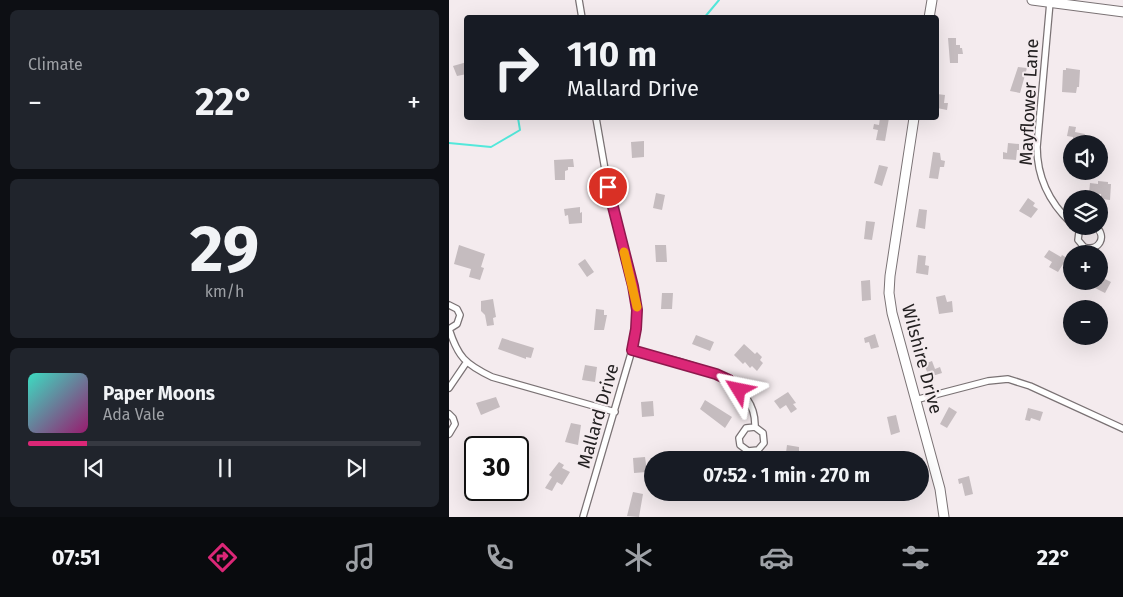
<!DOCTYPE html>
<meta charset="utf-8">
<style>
body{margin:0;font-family:"Fira Sans",sans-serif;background:#20242c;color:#f1f3f6;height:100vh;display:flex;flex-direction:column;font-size:19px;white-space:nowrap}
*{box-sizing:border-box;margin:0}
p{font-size:16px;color:#9ea1a6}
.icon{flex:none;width:28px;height:28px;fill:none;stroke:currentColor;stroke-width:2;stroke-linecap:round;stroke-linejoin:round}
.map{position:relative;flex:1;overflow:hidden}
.sheet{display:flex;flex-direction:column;gap:10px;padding:10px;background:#0d0f14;width:449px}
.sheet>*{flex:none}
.top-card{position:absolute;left:15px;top:15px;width:475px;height:105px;border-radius:5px;box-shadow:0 5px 20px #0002;background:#171b24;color:#f1f3f6;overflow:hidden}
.buttons{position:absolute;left:614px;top:135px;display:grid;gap:10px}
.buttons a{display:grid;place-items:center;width:45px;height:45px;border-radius:50%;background:#171b24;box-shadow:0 5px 20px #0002;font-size:25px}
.speed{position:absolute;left:15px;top:436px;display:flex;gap:10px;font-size:25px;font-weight:700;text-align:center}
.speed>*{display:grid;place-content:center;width:65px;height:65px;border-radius:50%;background:#171b24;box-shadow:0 5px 20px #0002;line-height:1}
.speed .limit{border:2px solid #111;border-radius:8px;background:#fff;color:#111}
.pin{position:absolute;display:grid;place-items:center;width:42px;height:42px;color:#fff;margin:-21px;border:2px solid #fff;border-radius:50%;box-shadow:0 1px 5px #0007}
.me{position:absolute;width:55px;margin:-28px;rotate:305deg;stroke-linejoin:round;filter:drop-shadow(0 0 4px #0008)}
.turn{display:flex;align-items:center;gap:18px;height:105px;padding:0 20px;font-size:22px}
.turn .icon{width:65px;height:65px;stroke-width:2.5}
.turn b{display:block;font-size:35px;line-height:42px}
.big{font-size:38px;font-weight:700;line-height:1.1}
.sheet .card{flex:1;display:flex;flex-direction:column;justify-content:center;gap:8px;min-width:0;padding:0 18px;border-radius:8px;background:#20242c}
.sheet .dial{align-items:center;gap:0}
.dial b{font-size:65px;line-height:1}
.song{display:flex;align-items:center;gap:15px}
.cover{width:60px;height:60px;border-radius:8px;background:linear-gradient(135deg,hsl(170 70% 55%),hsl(320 70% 35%))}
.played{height:5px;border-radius:2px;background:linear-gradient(90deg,#db2777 15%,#363941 15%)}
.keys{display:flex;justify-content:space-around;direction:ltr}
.heat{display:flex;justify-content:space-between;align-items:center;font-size:28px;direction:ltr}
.trip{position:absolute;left:195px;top:451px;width:285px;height:50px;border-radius:25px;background:#171b24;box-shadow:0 5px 20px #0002;font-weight:700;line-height:50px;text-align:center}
.menu{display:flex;height:80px;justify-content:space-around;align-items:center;background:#090b0e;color:#9ea1a6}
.menu .icon{width:35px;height:35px}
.menu .current{color:#db2777}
.menu b{font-size:22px;color:#f1f3f6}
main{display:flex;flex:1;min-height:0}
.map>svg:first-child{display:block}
</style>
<main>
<section class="sheet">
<div class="card"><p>Climate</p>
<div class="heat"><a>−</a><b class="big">22°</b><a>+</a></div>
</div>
<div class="card dial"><b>29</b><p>km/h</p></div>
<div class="card">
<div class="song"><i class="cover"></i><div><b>Paper Moons</b><p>Ada Vale</p></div></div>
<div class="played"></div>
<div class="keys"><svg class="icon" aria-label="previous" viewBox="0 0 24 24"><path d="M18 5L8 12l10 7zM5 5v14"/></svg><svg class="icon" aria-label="pause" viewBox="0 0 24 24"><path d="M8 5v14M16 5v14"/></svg><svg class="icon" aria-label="next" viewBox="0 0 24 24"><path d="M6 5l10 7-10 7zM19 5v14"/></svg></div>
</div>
</section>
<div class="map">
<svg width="675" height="517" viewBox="0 0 675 517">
<rect width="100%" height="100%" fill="#f4ebee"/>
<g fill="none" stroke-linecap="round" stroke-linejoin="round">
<path stroke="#53e8db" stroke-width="2" d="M255,18L270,0
M0,143L42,147L71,130L69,118"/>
</g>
<path fill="#c5bcbf" d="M499,38H507V45H511V48H513L514,54H509V63H501Z
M18,62V74L8,76L4,66Z
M569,67L578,68L571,93L561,91Z
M617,68L631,70L630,87H628L627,93L613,92L614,70H617Z
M488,94L496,95L495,103H499L498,110L488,108Z
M431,118H440L436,141L427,140L429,130L424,129L425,124L430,125Z
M620,126L627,127L626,132L636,134L635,139L647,142V144H624V137L618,136Z
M195,141V157L183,158L182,142Z
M559,143L570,144V150H568L567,160L554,159V152L558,153Z
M484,152L491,153L492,160L496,161L495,167H491L489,179L480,178Z
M124,159L125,167H119V170L116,171V180H106L105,160Z
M430,165L439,167L433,186L425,183Z
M649,181L659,182V184H662L661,200L652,199V194L640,193L641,183L649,184Z
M207,193L216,195L213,210L204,208Z
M579,198L586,203L584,206L589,209L582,218L570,211Z
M131,207V213L133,212V223L120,224L119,215L116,216L115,209Z
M470,209L478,210L476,229L467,227Z
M417,221L426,222L423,240L415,239Z
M10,245L36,254L32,267L35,268L31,280L20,277L22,269L5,264Z
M206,245H217L218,262H207Z
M600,250L612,257L613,255L618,258L609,272L600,267L603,262L595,257Z
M469,255L477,256L476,265L480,266L479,275L467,273Z
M136,259L145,272L138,277L129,264Z
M652,277L662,282L656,293L632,281H650V278Z
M421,280L422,300L413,301L412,281Z
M213,293H224L223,309H212Z
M496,295L498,302L503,301L504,312L490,314L487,297Z
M44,299L47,317L44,318L45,325L38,326L36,315L32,311V301Z
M147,309L155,310V315H158L155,330H145Z
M426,334L430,347L422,349L420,342L416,343L415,338Z
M247,335L265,342L261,351L243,344Z
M53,338L85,348L82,358L77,357V359L49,349Z
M295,344L306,354L308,352L313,357L311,360L314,363L308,371L303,366L301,368L296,362L294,364L285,355Z
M483,361L486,369L491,367L493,373L480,377L475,364Z
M136,365L148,367L146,382L133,380Z
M339,392L347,403L344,404L348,409L342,413L337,405L331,409L325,401Z
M47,397L51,407L32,415L27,403Z
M256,400L283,417L276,428L251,409Z
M204,401L205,416L193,417L192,402Z
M500,407L508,412L498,428L491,424Z
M579,408L594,412L591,421L582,418L581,421L576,420Z
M447,415L451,432L442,435L438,417Z
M122,423L132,425L129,445L116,442Z
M338,445L350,447V460H336Z
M196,457L198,472L185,473L184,458Z
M110,462L115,465L113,468L121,472L113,485L108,482L103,491L96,488L103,477L100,475Z
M520,476L524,494L516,496L513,483L510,484L509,479Z
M184,492L194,494L190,517L178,516Z"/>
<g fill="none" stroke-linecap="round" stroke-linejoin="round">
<defs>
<path id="street" d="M130,0L133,18
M601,2L588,147C588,178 600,202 622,223
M636,226L630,232L629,240L635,247C650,252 659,236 646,226
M0,305L8,309L11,315L8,324L0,329
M0,329C9,357 16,364 43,377L166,412
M183,350C223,361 308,371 306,427L297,428L290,438L291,445L299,451L309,450L315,443L314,433L306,427
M0,388L17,363
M466,400L539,381L559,379L581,386L675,429
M0,414L4,418L6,424L0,434
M134,517L183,350L187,329L188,310L184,286L162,204L147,118"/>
<path id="secondary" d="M583,0L675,12
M480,18L483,0
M465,118L441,276L440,293L443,313L491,489L495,517"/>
</defs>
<use href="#street" stroke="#7a7274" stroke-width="8"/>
<use href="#secondary" stroke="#7a7274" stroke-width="11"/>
<use href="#street" stroke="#fff" stroke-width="5.5"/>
<use href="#secondary" stroke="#fff" stroke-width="9"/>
</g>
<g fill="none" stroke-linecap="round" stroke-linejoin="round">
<defs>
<path id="route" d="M159,187L184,286L188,310L187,329L183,350L267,374L280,380L290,390"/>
</defs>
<use href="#route" stroke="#8e194d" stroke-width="12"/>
<use href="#route" stroke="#db2777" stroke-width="9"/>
<path stroke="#f59e0b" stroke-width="9" d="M175,252L188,307"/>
</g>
<g text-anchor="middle" stroke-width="4" stroke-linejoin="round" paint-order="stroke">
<g font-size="18" fill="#232021" stroke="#f4ebee">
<text transform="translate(580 102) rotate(-87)" y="6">Mayflower Lane</text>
<text transform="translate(473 359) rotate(75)" y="6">Wilshire Drive</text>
<text transform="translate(149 416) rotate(-74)" y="6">Mallard Drive</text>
</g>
</g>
</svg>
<div class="buttons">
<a><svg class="icon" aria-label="sound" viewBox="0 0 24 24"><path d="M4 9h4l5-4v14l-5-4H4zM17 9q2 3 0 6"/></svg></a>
<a><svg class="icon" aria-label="layers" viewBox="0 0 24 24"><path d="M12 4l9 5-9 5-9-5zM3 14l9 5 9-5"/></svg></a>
<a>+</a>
<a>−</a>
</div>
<div class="speed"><div class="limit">30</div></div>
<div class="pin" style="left:159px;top:187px;background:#d93025"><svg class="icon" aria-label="arrive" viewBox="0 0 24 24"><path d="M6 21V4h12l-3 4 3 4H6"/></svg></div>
<svg class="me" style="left:290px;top:390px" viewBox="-20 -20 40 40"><path d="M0-17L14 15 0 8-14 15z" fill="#db2777" stroke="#fff" stroke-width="4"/></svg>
<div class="trip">07:52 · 1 min · 270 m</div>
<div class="top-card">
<div class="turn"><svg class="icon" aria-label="right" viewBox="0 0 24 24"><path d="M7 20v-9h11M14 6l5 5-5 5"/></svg><div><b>110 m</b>Mallard Drive</div></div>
</div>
</div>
</main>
<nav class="menu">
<b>07:51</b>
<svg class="icon current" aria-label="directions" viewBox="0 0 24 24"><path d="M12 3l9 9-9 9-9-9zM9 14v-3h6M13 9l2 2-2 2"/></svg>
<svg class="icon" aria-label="music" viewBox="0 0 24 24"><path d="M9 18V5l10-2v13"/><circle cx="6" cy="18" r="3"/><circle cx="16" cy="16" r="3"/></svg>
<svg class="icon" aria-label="phone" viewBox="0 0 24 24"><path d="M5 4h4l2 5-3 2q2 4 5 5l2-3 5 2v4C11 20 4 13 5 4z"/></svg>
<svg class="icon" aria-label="climate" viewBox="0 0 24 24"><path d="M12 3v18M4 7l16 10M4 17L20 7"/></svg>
<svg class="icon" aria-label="car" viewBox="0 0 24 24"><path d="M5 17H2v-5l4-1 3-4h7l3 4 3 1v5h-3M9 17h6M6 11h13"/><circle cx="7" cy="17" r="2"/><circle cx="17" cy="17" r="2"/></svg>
<svg class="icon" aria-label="filters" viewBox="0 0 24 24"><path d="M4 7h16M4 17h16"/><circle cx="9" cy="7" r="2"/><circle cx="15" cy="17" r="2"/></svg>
<b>22°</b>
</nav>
